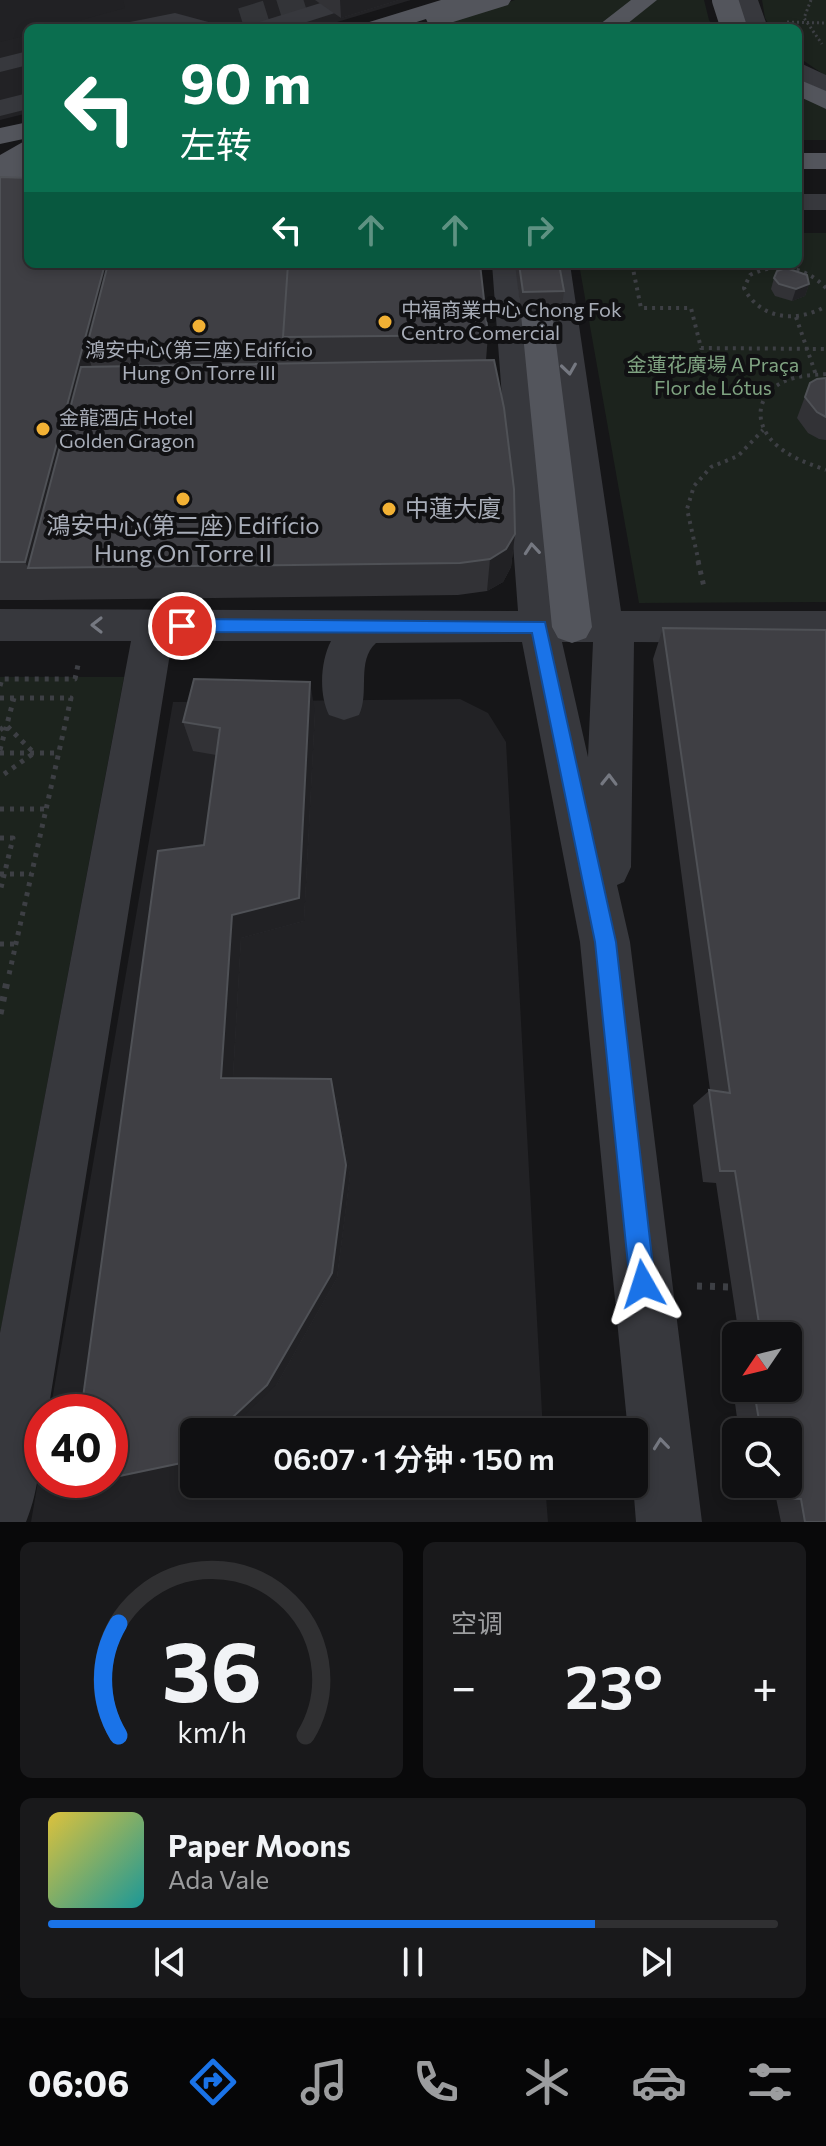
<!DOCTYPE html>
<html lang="zh">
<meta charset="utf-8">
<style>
body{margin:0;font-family:Commissioner,"Noto Sans SC",sans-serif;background:#19191b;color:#f1f3f6;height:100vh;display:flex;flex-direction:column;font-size:30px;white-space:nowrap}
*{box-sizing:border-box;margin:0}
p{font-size:26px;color:#9c9d9f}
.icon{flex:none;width:44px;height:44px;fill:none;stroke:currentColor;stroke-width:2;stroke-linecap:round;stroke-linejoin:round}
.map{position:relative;height:1522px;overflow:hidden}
.panel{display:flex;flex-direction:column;gap:20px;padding:20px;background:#09090a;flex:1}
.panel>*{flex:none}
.hud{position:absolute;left:24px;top:24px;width:778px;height:244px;border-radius:12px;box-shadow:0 4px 12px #0003,0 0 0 2px #303032;background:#0b6e4f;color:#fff;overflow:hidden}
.needle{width:52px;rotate:235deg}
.tools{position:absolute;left:722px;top:1322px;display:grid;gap:16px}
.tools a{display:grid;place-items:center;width:80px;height:80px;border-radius:12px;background:#101012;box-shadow:0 4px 12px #0003,0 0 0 2px #303032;font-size:40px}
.speed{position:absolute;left:24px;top:1394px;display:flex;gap:16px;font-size:40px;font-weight:700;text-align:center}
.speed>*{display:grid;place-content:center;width:104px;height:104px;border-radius:50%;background:#101012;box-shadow:0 4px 12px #0003,0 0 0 2px #303032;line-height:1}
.speed .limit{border:12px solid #d22;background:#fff;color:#111}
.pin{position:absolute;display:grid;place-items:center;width:68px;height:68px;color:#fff;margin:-34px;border:4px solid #fff;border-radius:50%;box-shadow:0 2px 8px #0007}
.me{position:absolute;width:88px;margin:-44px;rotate:354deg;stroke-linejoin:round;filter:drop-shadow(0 0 6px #0008)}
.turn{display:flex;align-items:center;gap:28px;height:168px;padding:0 24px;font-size:36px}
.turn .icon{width:104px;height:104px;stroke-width:2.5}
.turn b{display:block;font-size:56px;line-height:68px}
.lanes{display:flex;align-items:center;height:76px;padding:0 24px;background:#0003;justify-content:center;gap:40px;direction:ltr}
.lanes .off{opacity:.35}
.big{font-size:60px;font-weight:600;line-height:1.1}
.panel .tile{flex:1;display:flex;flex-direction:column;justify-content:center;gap:12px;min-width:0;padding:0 28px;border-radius:12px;background:#19191b}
.panel .dial{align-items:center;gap:0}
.dial svg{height:208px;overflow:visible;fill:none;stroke:#303032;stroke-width:7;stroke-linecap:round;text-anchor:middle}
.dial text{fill:#f1f3f6;stroke:none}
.song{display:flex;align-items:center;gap:24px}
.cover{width:96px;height:96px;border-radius:12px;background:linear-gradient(135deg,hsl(50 70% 55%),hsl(180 70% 35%))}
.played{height:8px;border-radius:4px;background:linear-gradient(90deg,#1a73e8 75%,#303032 75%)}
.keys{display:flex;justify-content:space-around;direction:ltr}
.heat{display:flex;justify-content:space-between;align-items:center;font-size:44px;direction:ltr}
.panel .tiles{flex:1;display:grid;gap:20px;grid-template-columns:1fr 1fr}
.tile:last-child{grid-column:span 2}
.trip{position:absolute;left:180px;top:1418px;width:468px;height:80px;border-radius:12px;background:#101012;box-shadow:0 4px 12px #0003,0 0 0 2px #303032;font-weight:600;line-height:80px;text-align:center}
.tabs{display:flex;height:128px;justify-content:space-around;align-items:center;background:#060607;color:#9c9d9f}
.tabs .icon{width:56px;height:56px}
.tabs .active{color:#1a73e8}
.tabs b{font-size:36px;color:#f1f3f6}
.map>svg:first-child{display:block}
</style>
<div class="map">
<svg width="826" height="1522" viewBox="0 0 826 1522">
<rect width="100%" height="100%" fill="#161618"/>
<path fill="#222225" d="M0,0H411L317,28H28V113L0,120Z
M460,699L488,713L506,742L543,1432H194V1484H545L548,1522H31L42,1458V1480H110V1412H50L173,702Z"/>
<path fill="#1c231d" d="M515,0H704L709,20L715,28H427Z
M762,0H826V76L798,57V28H771L765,18Z
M798,94L826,108V140H798Z
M798,233H826V602L639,603L579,264H798Z
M0,677H124L0,1334Z"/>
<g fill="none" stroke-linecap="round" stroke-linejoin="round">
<path stroke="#333438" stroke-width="26" stroke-dasharray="26 13" stroke-linecap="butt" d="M242,21L309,0"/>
<path stroke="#3d3f44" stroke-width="3" stroke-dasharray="2 3" stroke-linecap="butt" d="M811,0L804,18L822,44
M787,22L826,23"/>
<path stroke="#3d3f44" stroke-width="4" stroke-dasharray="3 5" stroke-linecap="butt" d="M632,264L641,308H691L701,348L826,349
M826,288C805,266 777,262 750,275L744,288C760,320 798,323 826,306
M796,317L816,375
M826,374C816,375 804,375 794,378C756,388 749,424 780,448C794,459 810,464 826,470
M699,563L687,509L694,486L711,467L738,456L763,430"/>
<path stroke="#3d3f44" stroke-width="5" stroke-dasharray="4 6" stroke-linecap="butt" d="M698,561L704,587
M0,686L2,679H75L78,665
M0,698H71L8,979
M0,730L6,725L34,753L0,777
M0,750L14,698
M0,753H58
M0,809H46
M0,838H13L0,892
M0,874H31
M0,944H16"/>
<path stroke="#3d3f44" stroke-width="7" stroke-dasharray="5 8" stroke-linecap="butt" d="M0,1014L8,977
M697,1286L732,1287"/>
<path fill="#37383d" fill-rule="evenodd" d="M736,0H758L768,28H744Z
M327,1L335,3L338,8L335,13L288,28H252L256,23Z
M175,13L212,23L216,28H121L125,23Z
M28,51V65L0,72V58Z
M798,62L826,75V92L798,79Z
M28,93V109L0,116V100Z
M798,194H826V210H798Z
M492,264H522L557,611H581L540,264H570L621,611H826V643L634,642L631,867L624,882L617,885L630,942L702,1522H636L633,1484L634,1432H628L580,942L522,642L376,643C356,661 370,693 359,715L344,720L329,715C319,695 320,662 331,641H172L48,1412H42C42,1449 40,1488 26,1522H0V1333L131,641H0V609L518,611ZM562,642H593L588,757Z"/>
<path fill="#53555c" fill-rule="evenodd" d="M441,0H511L508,5L437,27L429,25L426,19L398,28H362L366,23Z
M631,0H657L622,28H595Z
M798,79L826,91V109L798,96Z
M28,122V138L0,144V128Z
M798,153H826V169H798Z
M0,168H28V184H0Z
M516,264H546L592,627L586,638L572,643L558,638L552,627Z"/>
<path stroke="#53555c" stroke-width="26" d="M725,0L734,28
M0,170L28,154"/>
</g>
<path fill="#323236" d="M315,0H399L341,18Z
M0,177L488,335L486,360L515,534L511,567L503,582L487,591L458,595L43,600H0Z
M515,264H559L564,291L561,313H521Z
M774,278L809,284L805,296L792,301L775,296L771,289Z
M826,378V440L819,439L808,433L797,418L810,383Z
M663,628L826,1522H781L776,1498H772L748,1489L747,1484H788V1432H739L733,1389L748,1390L747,1388H788V1336H739L716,1183L703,1182L693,1105L710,1090L653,659Z
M315,712L304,921L241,938L233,1078L336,1095L350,1176L337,1278L277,1384L194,1432V1458L186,1462L204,845L216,755L193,751L183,722Z"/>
<path fill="#212124" d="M0,0H123L125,8L52,28H28V35L0,42Z
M340,0H399L341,18Z
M105,264H127L86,349L97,383L28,568L25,562Z
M809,284L805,296L792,301L796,289Z
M515,534L511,567L503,582L487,591L490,559Z
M310,682L315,712L304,921L241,938L232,1094L221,1078L232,915Z
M331,1079L336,1095L350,1176L337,1278L277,1384L226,1432H217Z"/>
<path fill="#3f3f44" stroke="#4f5156" stroke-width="2" d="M0,177L28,178V264H105L25,562H0Z
M108,264H288L283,337L284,347L86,349Z
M288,264H480L488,335L283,337Z
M519,264H559L564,291L523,292Z
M786,268L807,275L809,284L796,289L779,284L774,278L777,271Z
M494,360L504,408L514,489L515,534L506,549L490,559L460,563L28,568L81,367Z
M826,378V417L817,412L805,397L810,383L817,379Z
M663,628L826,630V1522H805L801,1499L772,1498L770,1484H788V1432H761L754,1391L770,1392V1388H788V1336H761L735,1171H720L709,1090L730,1093Z
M194,679L310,682L299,898L232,915L221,1078L331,1079L346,1165L332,1273L267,1385L217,1432H194V1454L186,1462L110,1478V1412H81L158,851L204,845L220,728L183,722Z
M72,1480H100L71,1486Z"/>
<defs><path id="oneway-chevron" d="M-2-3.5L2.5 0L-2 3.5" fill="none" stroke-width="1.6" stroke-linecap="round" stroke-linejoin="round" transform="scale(2)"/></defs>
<g stroke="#757881">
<use href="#oneway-chevron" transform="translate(569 369) rotate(82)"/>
<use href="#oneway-chevron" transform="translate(532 549) rotate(-95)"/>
<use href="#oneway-chevron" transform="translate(97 625) rotate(-180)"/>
<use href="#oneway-chevron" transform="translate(609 780) rotate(-89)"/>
<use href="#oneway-chevron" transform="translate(661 1444) rotate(-96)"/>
</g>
<path fill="#1a73e8" stroke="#114b97" stroke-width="2" d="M182,619L545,622L616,942L655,1284L651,1292L643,1296L634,1292L630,1284L595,942L532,633L182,632L173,626Z"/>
<g fill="#f2b134" stroke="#111113" stroke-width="3">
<circle cx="385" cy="322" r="8"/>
<circle cx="199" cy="326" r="8"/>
<circle cx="43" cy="429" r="8"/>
<circle cx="183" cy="499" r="8"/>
<circle cx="389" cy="509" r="8"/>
</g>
<g text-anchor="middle" stroke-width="8" stroke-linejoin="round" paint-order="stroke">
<g font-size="20" fill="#a8adb8" stroke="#111113" text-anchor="start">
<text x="401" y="317">中福商業中心 Chong Fok<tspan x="401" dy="23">Centro Comercial</tspan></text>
<text x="199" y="357" text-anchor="middle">鴻安中心(第三座) Edifício<tspan x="199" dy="23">Hung On Torre III</tspan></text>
<text x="59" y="425">金龍酒店 Hotel<tspan x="59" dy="23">Golden Gragon</tspan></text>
</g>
<g font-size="20" fill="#7fa381" stroke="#111113">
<text x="713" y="372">金蓮花廣場 A Praça<tspan x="713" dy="23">Flor de Lótus</tspan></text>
</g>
<g font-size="24" fill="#a8adb8" stroke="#111113" text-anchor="start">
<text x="405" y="517">中蓮大廈</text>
<text x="183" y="534" text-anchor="middle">鴻安中心(第二座) Edifício<tspan x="183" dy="28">Hung On Torre II</tspan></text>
</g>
</g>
</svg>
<div class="tools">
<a><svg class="needle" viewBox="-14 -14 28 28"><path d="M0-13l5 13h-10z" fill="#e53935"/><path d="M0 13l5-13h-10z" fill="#9c9d9f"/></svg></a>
<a><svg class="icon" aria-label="search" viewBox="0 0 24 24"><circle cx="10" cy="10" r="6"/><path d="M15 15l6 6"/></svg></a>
</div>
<div class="speed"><div class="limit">40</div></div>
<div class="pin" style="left:182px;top:626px;background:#d93025"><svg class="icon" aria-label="arrive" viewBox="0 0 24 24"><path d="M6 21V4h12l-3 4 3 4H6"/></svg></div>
<svg class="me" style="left:643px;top:1284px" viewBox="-20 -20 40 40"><path d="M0-17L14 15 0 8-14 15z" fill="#1a73e8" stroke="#fff" stroke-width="4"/></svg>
<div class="trip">06:07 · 1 分钟 · 150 m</div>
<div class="hud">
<div class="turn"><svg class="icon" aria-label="left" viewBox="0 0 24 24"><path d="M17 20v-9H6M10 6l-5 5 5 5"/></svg><div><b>90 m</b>左转</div></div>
<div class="lanes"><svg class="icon" aria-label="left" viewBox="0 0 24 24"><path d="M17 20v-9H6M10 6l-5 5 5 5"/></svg><svg class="icon off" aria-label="ahead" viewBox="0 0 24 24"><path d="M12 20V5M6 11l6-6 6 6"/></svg><svg class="icon off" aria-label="ahead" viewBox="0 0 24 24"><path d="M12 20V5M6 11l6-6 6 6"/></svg><svg class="icon off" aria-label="right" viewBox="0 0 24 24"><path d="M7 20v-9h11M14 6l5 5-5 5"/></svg></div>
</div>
</div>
<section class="panel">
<div class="tiles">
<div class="tile dial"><svg viewBox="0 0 100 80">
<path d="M14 69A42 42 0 1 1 86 69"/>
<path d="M14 69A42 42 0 0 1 14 26" stroke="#1a73e8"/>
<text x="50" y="56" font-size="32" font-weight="700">36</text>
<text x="50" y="72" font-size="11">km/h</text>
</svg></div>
<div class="tile"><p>空调</p>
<div class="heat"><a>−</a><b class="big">23°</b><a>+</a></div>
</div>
<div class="tile">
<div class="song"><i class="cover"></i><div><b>Paper Moons</b><p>Ada Vale</p></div></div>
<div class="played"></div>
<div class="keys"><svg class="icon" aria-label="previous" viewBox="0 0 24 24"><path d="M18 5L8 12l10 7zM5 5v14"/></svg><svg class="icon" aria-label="pause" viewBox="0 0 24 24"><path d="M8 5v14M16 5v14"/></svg><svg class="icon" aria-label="next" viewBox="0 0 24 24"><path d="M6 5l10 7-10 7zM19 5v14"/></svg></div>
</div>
</div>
</section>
<nav class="tabs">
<b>06:06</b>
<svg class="icon active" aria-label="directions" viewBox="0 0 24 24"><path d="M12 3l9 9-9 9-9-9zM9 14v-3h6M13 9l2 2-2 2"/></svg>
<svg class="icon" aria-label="music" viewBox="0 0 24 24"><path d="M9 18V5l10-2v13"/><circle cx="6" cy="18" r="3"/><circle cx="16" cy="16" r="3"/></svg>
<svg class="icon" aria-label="phone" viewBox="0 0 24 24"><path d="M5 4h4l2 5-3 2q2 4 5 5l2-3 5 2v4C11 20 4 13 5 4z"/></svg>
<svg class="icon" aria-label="climate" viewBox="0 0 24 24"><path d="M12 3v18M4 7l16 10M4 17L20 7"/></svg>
<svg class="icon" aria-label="car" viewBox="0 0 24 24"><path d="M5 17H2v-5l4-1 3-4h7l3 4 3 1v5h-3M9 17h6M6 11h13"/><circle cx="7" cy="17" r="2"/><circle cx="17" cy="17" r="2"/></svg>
<svg class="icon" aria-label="filters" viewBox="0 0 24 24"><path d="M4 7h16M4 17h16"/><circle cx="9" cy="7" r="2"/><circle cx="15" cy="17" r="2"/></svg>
</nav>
